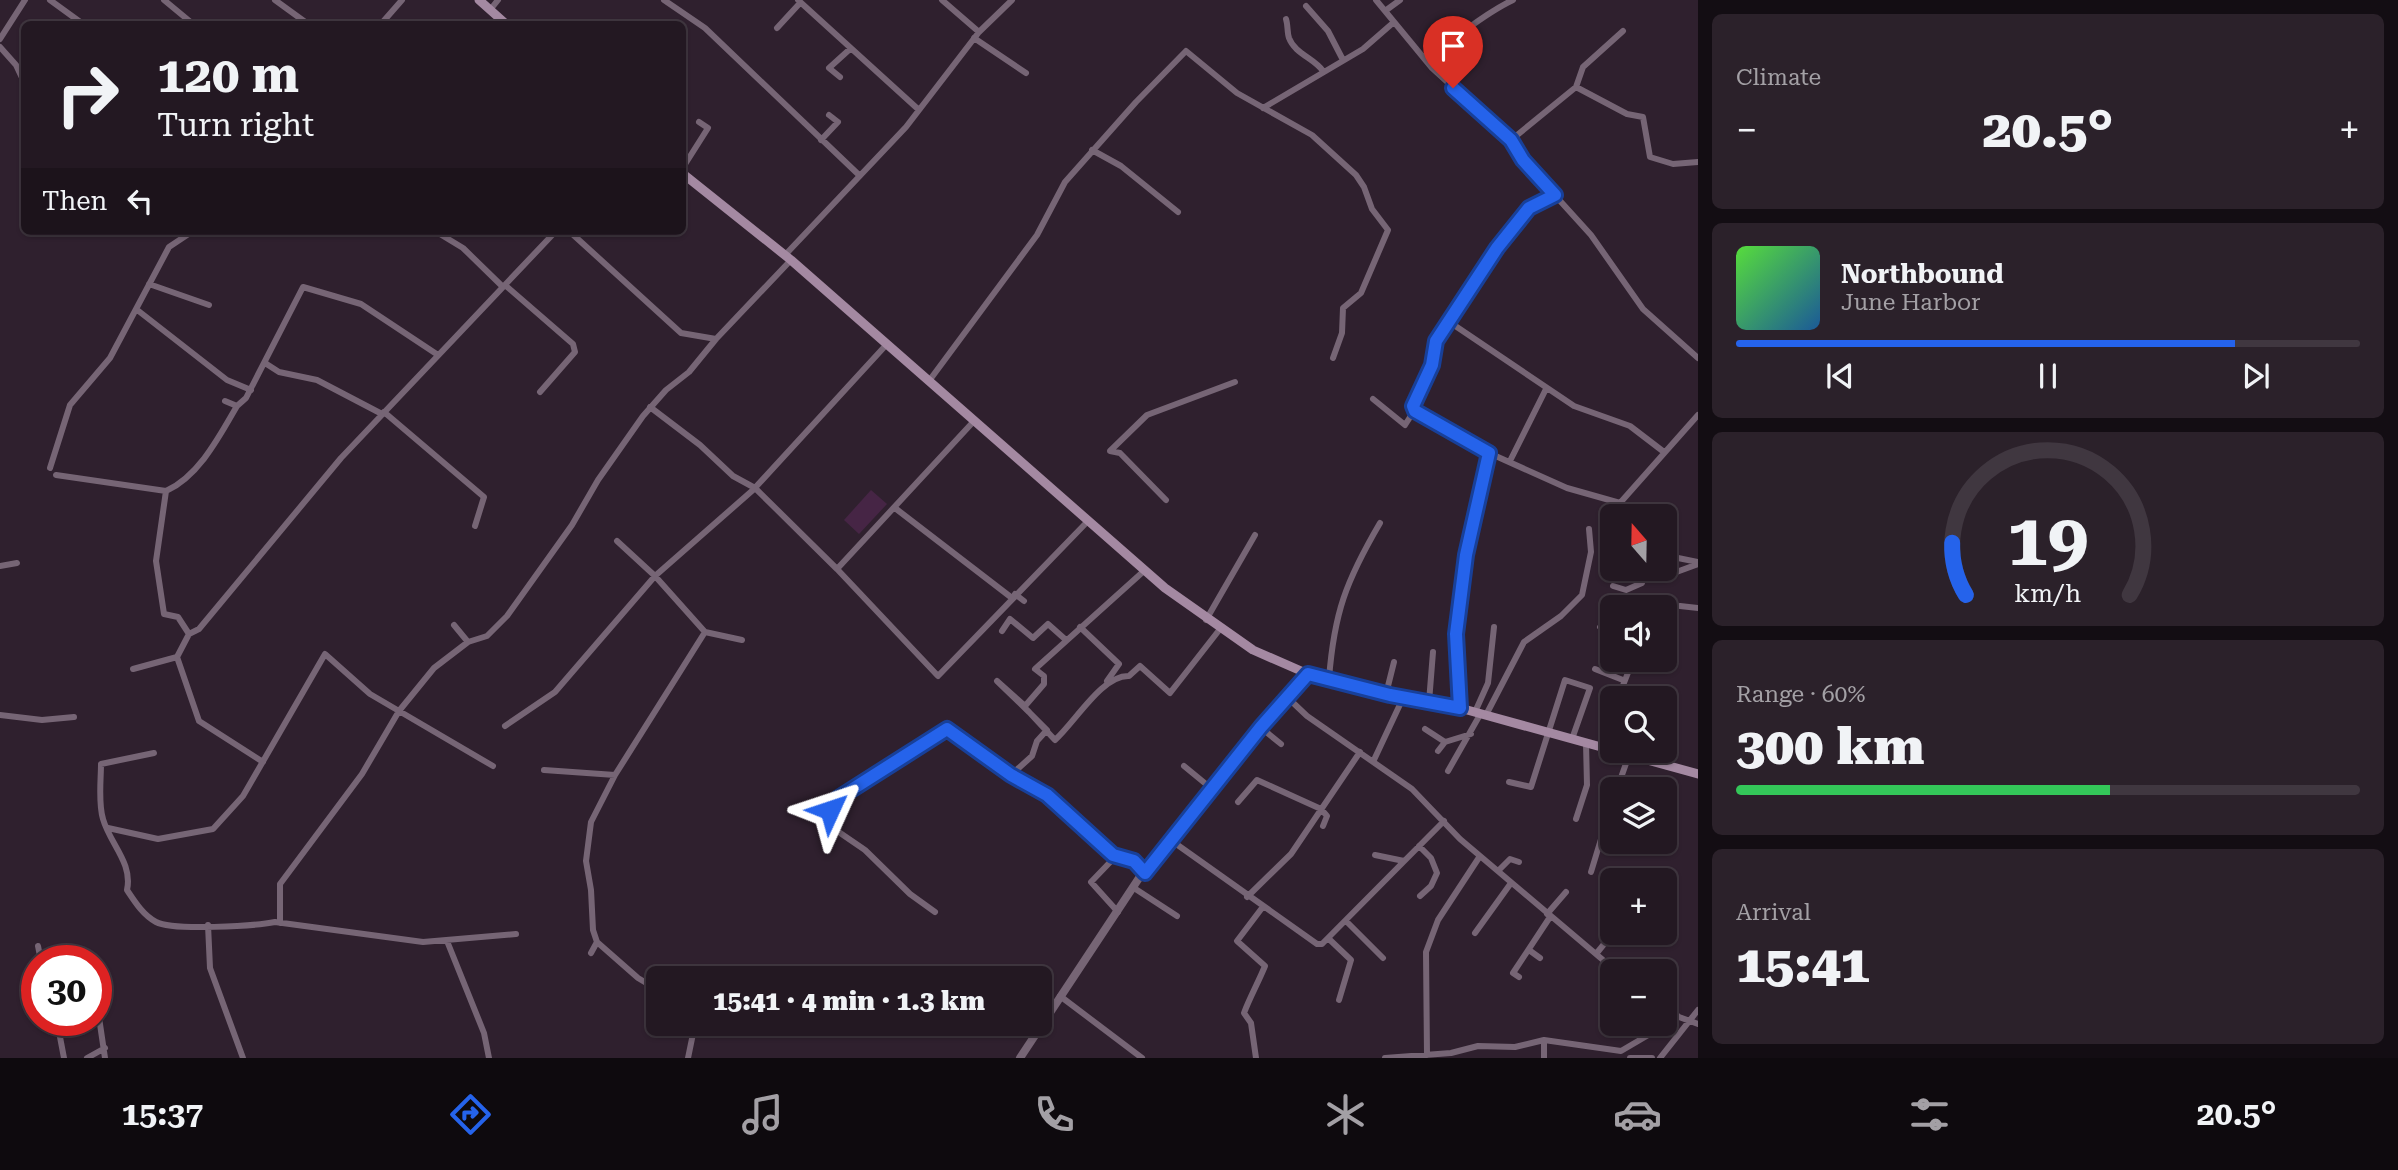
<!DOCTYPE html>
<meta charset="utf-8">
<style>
body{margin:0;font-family:"Roboto Serif",serif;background:#2b212a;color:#f1f3f6;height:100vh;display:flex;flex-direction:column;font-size:26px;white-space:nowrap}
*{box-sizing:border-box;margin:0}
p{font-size:23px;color:#a3a0a5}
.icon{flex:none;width:38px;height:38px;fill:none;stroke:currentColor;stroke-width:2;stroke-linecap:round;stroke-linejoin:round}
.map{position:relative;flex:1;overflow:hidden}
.drawer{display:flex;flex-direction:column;gap:14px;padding:14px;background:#130d13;width:700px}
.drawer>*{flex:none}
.banner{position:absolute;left:21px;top:21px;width:665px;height:214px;border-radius:10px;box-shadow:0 2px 5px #0004,0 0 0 2px #403740;background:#231822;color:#f1f3f6;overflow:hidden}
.needle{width:46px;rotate:340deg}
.buttons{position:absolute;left:1600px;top:504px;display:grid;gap:14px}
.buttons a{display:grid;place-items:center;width:77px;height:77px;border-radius:10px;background:#231822;box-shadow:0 2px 5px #0004,0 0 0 2px #403740;font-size:35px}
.speed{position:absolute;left:21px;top:945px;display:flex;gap:14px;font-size:35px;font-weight:700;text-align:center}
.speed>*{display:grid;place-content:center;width:91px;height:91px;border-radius:50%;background:#231822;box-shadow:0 2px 5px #0004,0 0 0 2px #403740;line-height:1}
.speed .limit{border:10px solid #d22;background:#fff;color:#111}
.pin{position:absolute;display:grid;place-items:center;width:60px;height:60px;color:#fff;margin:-72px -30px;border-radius:50% 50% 50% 0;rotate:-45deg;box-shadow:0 0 7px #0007}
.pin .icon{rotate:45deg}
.me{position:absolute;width:77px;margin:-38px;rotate:48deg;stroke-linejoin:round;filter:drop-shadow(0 0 5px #0008)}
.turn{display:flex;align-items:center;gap:24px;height:147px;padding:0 21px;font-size:32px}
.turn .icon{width:91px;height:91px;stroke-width:2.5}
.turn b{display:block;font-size:49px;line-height:60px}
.then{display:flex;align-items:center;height:66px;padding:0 21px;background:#0003;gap:14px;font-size:26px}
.big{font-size:52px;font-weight:800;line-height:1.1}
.drawer .widget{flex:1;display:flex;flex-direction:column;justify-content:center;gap:10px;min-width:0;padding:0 24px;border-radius:10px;background:#2b212a}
.drawer .dial{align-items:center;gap:0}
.dial svg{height:182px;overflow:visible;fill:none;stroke:#403740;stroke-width:7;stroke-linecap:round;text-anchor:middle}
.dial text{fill:#f1f3f6;stroke:none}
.song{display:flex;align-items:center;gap:21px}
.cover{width:84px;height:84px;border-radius:10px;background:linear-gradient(135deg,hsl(110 70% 55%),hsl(210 70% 35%))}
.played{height:7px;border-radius:4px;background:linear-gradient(90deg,#2563eb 80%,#403740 80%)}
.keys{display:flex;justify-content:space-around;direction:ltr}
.heat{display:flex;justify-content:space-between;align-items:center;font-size:38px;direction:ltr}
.charge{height:10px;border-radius:5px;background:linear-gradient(90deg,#34c759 60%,#403740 0)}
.trip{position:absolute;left:646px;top:966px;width:406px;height:70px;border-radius:10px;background:#231822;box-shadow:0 2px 5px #0004,0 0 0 2px #403740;font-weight:800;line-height:70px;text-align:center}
.tab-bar{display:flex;height:112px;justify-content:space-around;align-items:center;background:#0e0a0e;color:#a3a0a5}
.tab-bar .icon{width:49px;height:49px}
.tab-bar .current{color:#2563eb}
.tab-bar b{font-size:32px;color:#f1f3f6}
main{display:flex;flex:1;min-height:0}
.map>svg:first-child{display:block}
</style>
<main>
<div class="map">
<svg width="1698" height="1058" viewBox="0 0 1698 1058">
<rect width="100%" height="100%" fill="#2f202e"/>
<path fill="#462545" d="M871,490L887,504L859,534L844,520Z"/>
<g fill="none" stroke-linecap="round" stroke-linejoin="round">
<path stroke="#766575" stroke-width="6" d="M50,0L83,24
M164,0L193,24
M275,0L308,24
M664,0L705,28L859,175
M798,0L919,110
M1376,0L1432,68L1511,140
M1306,6L1328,31L1343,60
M490,10L498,0
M1385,11L1400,0
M1286,19C1288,25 1287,32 1289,38C1295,54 1314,58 1323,71
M381,24L402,0
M777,28L800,3
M979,32L1012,0
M974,38L1026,73
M0,39L25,0
M0,47L16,65L24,82
M1424,57C1456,41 1477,17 1513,0
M840,77L829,68L850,49
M1576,87L1583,67L1623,31
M1263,108L1363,49L1394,22
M821,140L838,122L829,115
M1092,150L1121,166L1178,212
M1698,162L1673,164L1650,157L1643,117L1627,114L1576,87L1511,140L1523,160L1591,235L1643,309L1698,358
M682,169L708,128L699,122
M180,231L192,232
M435,231L463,248L503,287
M569,231L681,333L716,339
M785,255L906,127L979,32L942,0
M149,284L209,305
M505,285L573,344L575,352L540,392
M136,309L227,380L251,390
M1448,321L1574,406L1630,426L1664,452
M265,363L279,372L317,380L382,414
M929,381L1037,235L1065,182L1136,102L1186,51L1237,93L1312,135L1356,175L1364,187L1372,209L1388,230L1361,293L1343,308L1342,333L1333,358
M1373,399L1405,425L1414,411L1413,406L1432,365L1436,341L1497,248L1529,208L1555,195
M237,406L246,398L303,287L361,304L438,355
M650,407L700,445L733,476L755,488L837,569L974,421
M1414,411L1489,453
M384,412L484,497L475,526
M1510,461L1546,389
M50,468L70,405L110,358L169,247L193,231
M56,475L166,491L156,561L164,614L178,617L189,634L199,629L341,458L556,231
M166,491C199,476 219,437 237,406L225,401
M1166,500L1120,453L1110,451L1147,415L1235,382
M895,508L1012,598
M1678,558L1698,562
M0,566L17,563
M837,569L938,676L1088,521
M1613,586L1626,590L1642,583L1645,573L1671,574L1698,564
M1015,594L1024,601
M1680,606L1698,608
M1206,620L1255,535
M454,625L468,642
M1080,627L1119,664L1107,681
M1600,627L1612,633
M1002,631L1010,619L1033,638L1048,624L1066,640
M705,632L742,640
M189,634L177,657L199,721L263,762
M1605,655L1612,657
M1620,660L1631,665
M133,669L177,657
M1595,669L1623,680
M1329,679C1334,613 1346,581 1380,523
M1386,694L1394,662
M1287,697L1307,716L1412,789L1460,839L1616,971
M1618,698L1633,660
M1429,702L1433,652
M1460,708L1456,634L1466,555L1489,453L1567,488L1620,503L1698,415
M1029,712L997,681L1025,706L1044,684V676L1035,669L1145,570
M1475,712L1488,683L1494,627
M0,715L42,720L74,717
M1486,715L1524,642L1561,616L1582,595L1591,552L1589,529
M505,726L555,692L655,576L753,490L887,344
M1260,727L1281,744
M1425,729L1445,742L1471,734
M1604,748L1612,722
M1438,751L1445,742
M154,753L101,764C101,780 98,803 103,819C110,844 133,863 127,890C135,902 143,915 156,922C172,931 255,926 275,922L423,942L516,934
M1373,762L1403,698
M1184,766L1212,789
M544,770L615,775L705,632L655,576L617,541
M1448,771L1481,713
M615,775L591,822L586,861L591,890L593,930L597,942L638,978L658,990
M1011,775L1032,756L1037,741L1047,730L1029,712L1055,740C1076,721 1102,675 1129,676L1140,666L1170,693L1220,629
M1509,782L1531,787L1565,680L1590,688L1572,739
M1617,789L1629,755
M1238,802L1257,780L1321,809L1327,816L1323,826
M1576,819L1587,785L1586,743
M108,828L158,839L213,829L243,796L325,654L370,694L493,766
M1172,841L1317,944H1322L1444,821
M1419,846L1431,858L1437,873L1431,886L1420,896
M1375,855L1404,861
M1116,856L1091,882L1118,912
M1498,871L1510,859L1519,862
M1591,872L1612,803
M1134,888L1177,916
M1247,897L1291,854L1360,752
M1607,899L1612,903
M935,912L910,894L865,850L827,824L831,814L829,806L840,797L947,729L1011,775L1047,795L1113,855L1134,861L1144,873
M1547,914L1566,892
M1346,921L1383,958
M280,923V884L362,774L399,711L434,668L468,642L487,636L507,616L572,525L598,480L643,416L666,390L689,372L716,339L791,260
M208,925L210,968L243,1058
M1475,933L1511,883
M1329,939L1351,960L1339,1000
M447,941L484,1033L489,1058
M38,946L41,961
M1529,950L1540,958
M591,953L597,942
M1596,954L1613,933
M73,961H87
M1519,977L1513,973L1550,917
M1060,996L1142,1058
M96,997L105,1058
M1664,1006L1679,1017L1698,1024
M60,1037L64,1058
M1427,1055L1426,952L1438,920L1480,856
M87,1058L105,1048
M688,1058L695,1024
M1256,1058L1251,1023L1244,1013C1250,997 1258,983 1265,966L1237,941L1262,908
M1385,1058L1451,1053L1478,1046L1515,1047L1544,1040L1621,1051L1679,1017
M1544,1058V1040
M1630,1058H1652
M1660,1058L1698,1010"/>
<path stroke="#766575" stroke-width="8" d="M1020,1058L1145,869L1308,674"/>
<path stroke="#a489a2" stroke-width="9" d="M479,0L506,24
M682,173L791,260L1165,588L1253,650L1308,674L1390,695L1460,708L1612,750
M1615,751L1698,774"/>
</g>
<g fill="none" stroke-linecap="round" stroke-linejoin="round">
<defs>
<path id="route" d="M830,810L829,806L840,797L947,729L1011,775L1047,795L1113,855L1134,861L1145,873L1261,727L1308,674L1390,695L1460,708L1456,634L1466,555L1489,453L1415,411L1413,406L1432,365L1436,341L1497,248L1529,208L1555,195L1523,160L1511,140L1453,88"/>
</defs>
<use href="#route" stroke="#184099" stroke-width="18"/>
<use href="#route" stroke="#2563eb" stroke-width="12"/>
</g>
</svg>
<div class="buttons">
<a><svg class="needle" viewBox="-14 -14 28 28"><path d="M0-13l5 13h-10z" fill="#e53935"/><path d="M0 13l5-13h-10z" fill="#a3a0a5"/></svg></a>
<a><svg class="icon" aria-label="sound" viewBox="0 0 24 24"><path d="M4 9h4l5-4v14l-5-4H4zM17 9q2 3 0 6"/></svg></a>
<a><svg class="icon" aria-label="search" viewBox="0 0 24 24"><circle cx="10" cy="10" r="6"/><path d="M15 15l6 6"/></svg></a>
<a><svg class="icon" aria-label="layers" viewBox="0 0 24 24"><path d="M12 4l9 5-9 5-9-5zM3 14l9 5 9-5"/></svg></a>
<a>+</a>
<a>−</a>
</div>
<div class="speed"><div class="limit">30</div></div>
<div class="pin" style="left:1453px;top:88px;background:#d93025"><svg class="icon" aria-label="arrive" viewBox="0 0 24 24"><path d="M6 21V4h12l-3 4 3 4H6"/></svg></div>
<svg class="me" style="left:830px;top:810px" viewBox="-20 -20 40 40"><path d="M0-17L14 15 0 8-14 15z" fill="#2563eb" stroke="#fff" stroke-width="4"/></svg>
<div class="trip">15:41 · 4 min · 1.3 km</div>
<div class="banner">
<div class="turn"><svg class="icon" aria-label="right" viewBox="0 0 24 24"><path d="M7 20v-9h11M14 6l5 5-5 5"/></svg><div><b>120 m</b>Turn right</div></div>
<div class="then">Then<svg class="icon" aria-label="left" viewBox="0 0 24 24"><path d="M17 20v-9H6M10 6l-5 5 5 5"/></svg></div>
</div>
</div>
<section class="drawer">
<div class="widget"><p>Climate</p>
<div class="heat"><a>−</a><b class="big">20.5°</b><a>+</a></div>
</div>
<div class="widget">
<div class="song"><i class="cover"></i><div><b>Northbound</b><p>June Harbor</p></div></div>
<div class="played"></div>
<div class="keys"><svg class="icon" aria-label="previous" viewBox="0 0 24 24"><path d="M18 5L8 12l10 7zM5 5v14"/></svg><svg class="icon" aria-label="pause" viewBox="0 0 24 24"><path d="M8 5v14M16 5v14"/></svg><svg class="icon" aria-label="next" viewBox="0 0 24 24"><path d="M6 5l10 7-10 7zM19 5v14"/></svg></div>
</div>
<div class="widget dial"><svg viewBox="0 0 100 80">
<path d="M14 69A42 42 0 1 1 86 69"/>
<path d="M14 69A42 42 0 0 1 8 46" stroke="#2563eb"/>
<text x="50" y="56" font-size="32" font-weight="700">19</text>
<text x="50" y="72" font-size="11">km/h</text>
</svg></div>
<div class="widget"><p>Range · 60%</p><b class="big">300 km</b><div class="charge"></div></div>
<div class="widget"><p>Arrival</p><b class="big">15:41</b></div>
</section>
</main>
<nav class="tab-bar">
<b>15:37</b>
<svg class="icon current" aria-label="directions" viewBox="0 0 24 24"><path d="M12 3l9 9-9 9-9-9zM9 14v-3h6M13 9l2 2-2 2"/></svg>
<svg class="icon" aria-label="music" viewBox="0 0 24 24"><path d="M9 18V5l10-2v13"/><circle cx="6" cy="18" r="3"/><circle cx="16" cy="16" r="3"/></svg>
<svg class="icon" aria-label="phone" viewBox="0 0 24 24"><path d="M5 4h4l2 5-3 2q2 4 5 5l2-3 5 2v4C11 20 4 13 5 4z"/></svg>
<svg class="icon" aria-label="climate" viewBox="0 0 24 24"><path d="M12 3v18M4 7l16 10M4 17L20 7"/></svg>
<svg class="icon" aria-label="car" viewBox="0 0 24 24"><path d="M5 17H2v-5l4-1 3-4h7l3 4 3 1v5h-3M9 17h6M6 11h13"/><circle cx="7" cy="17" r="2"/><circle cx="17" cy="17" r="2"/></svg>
<svg class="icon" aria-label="filters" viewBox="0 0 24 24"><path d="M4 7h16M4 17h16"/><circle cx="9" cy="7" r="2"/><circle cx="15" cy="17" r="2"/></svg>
<b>20.5°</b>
</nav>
